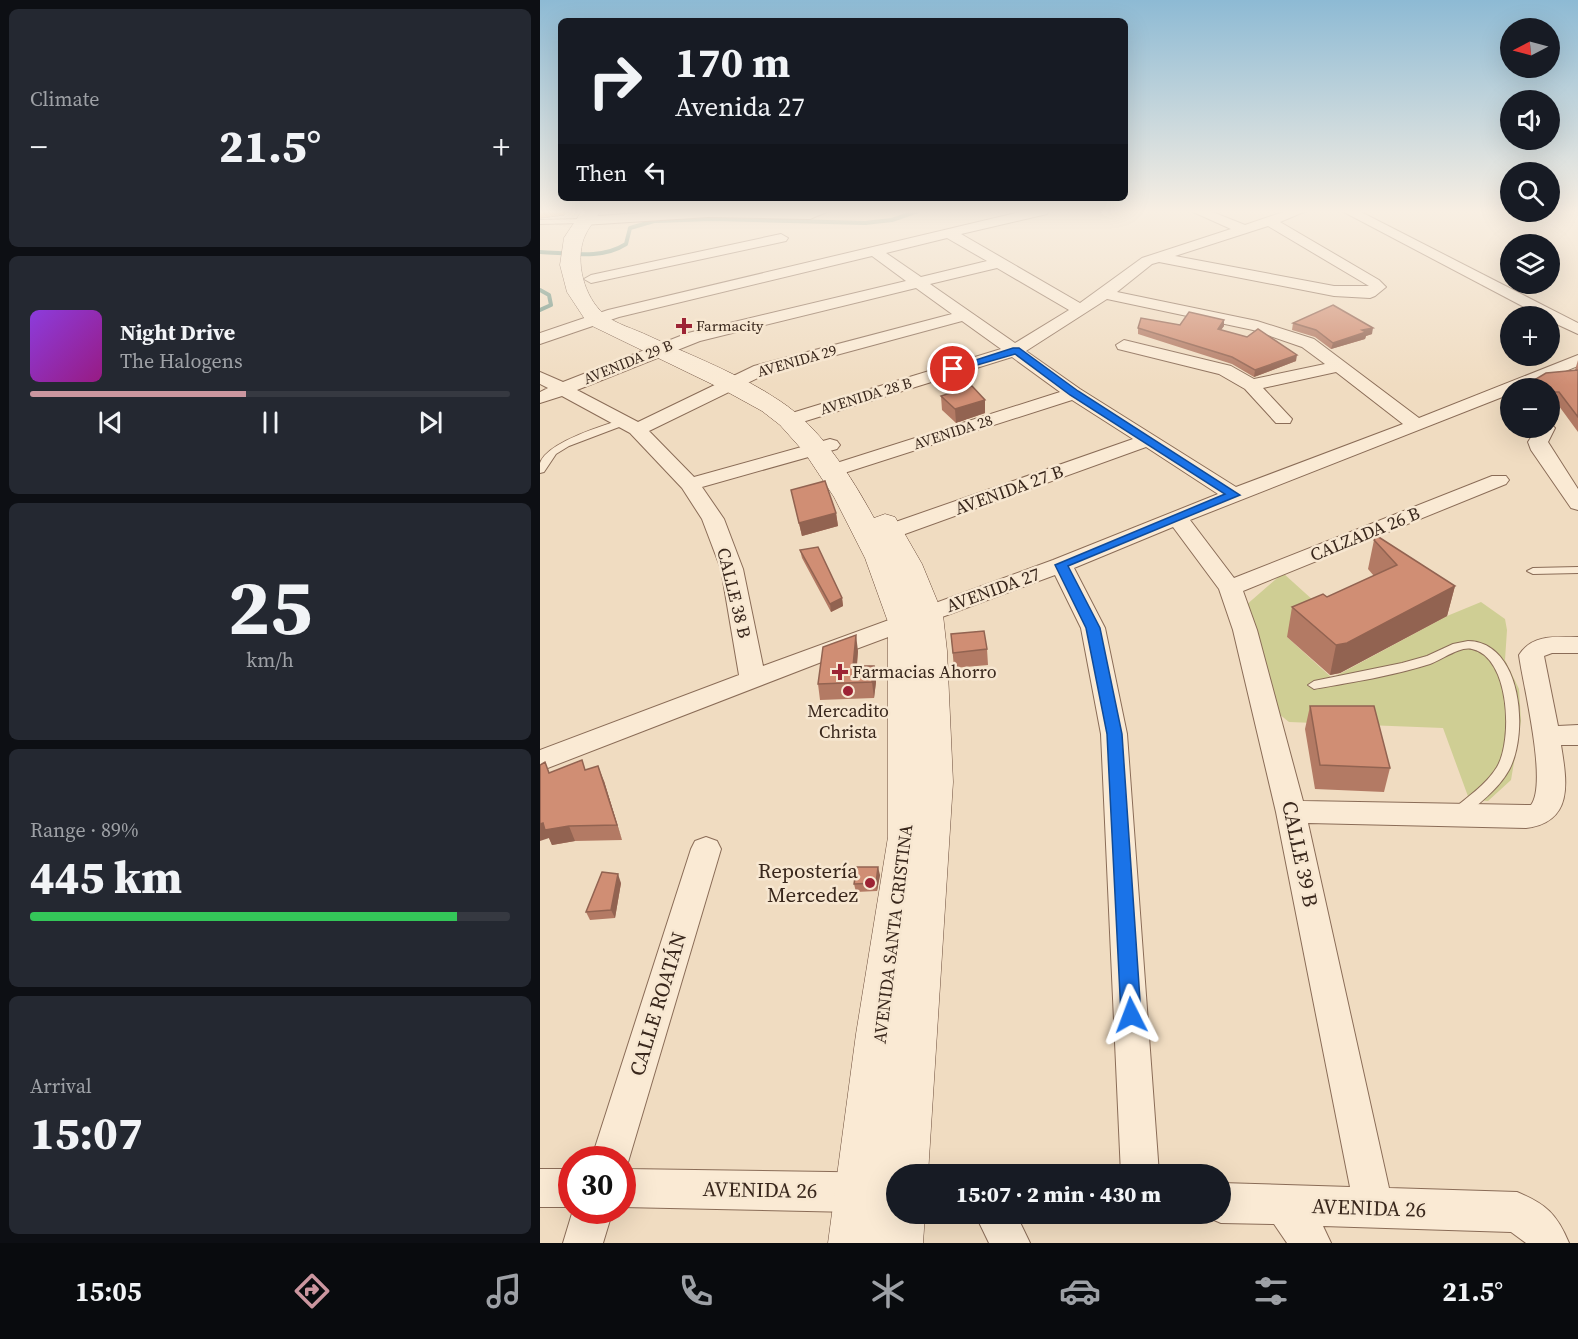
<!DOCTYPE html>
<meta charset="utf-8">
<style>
body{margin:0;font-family:"Source Serif 4",serif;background:#242831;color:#f1f3f6;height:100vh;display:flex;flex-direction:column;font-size:22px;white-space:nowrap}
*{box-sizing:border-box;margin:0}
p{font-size:20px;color:#9ea1a6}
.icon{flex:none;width:33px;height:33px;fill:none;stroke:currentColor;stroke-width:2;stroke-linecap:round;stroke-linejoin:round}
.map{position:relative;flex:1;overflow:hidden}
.sheet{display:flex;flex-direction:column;gap:9px;padding:9px;background:#0d0f14;width:540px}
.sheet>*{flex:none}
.hud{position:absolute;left:18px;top:18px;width:570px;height:183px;border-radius:9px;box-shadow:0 6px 24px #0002;background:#171b24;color:#f1f3f6;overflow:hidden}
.needle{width:39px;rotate:264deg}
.buttons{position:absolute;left:960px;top:18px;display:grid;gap:12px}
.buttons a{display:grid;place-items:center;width:60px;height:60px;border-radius:50%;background:#171b24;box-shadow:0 6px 24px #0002;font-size:30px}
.speed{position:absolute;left:18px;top:1146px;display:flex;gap:12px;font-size:30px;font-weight:700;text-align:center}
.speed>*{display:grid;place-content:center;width:78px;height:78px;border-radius:50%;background:#171b24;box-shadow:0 6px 24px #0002;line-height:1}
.speed .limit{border:9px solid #d22;background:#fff;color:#111}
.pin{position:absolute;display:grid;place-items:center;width:51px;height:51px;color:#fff;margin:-26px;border:3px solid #fff;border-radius:50%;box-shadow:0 2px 6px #0007}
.me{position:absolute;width:66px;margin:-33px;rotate:357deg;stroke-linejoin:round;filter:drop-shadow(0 0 4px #0008)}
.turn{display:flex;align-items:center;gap:21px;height:126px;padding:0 18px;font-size:27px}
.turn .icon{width:78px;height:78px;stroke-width:2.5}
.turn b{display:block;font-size:42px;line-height:51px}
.then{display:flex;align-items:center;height:57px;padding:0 18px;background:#0003;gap:12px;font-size:22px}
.big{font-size:45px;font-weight:800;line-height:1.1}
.sheet .tile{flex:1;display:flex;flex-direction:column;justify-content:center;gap:9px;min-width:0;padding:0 21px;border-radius:9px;background:#242831}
.sheet .dial{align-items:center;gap:0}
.dial b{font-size:78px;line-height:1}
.song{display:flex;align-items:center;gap:18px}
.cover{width:72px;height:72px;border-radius:9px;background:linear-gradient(135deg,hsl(270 70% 55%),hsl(310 70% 35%))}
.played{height:6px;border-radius:3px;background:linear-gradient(90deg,#cb969f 45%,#363941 45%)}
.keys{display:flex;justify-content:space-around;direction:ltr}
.heat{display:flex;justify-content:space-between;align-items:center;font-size:33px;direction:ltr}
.charge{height:9px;border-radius:4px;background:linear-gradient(90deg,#34c759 89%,#363941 0)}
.trip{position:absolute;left:346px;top:1164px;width:345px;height:60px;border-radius:30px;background:#171b24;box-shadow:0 6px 24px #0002;font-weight:800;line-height:60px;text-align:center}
.menu{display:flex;height:96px;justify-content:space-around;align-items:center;background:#090b0e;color:#9ea1a6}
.menu .icon{width:42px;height:42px}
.menu .current{color:#cb969f}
.menu b{font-size:27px;color:#f1f3f6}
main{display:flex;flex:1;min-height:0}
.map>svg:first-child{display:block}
</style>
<main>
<section class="sheet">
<div class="tile"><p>Climate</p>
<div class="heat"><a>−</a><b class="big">21.5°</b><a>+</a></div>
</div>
<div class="tile">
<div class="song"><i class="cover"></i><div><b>Night Drive</b><p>The Halogens</p></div></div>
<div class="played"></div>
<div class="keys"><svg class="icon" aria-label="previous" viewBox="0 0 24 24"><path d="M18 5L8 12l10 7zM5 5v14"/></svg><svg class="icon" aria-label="pause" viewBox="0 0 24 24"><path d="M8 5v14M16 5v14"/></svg><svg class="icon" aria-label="next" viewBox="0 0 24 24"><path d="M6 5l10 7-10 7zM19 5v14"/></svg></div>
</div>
<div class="tile dial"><b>25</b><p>km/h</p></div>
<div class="tile"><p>Range · 89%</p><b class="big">445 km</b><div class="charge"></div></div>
<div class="tile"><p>Arrival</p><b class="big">15:07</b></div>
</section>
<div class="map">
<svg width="1038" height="1243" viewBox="0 0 1038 1243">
<rect width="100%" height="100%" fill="#f0dcc1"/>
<path fill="#cfce94" d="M743,573L796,621L777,624L747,637L792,678L907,616L941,602L965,619L967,630L965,660L979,689L981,721L971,780L948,801L929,799L903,728L749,722L739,714L705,606Z"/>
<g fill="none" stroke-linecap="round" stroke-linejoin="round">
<path stroke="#6a9182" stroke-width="4" d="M0,252C29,253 61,260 86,244L90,228L114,221L172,219L325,223L352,220L378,211
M0,290L9,295L11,305L0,310"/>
<defs>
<path id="lane" d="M0,220L43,219L46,221L43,223L0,224Z
M84,419L89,422L87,424L29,446L16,454L4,472L0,473C0,470 0,466 0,463C7,442 64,425 84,419Z
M1038,567V573L993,574L987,571L993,568Z
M928,641C982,642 989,733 969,770C958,790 938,804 921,819L916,821L911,819L909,815L911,811C926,798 946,785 957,767C973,740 970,657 932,649C919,646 902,660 890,664C852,676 813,682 774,689L768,685L774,681L862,663L887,656L913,644Z"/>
<path id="street" d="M132,211H289L270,219L168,217L43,225L36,221L43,217Z
M484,211H508L507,214L421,234L540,303L602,258L691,229L651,211H670L705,225L746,211H766L740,222L839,280L846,287L835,296L830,298L794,296L619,262L612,264L577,292L717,321L774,339L879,418L1038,355V366L983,388H970V394L650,520L694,578L952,476H966L969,480L966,484L703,591L717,630L763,801L991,805C1008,783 983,685 979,655C992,634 1016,637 1038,637V653H1012L1004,656L1018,726L1038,725V745H1021C1027,782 1034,822 986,828L768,823L849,1188L977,1192C1006,1204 1017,1214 1029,1243H986L971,1232L783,1226L791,1243H747L734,1224L681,1223L667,1217L666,1214H681V1183L810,1187L736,812L693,630L679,589L633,527L534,568L565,628L587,734L619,1174H581L561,734L541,628L515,575L292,658L0,771V750L199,675L181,569L162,519L142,488L90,433L22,396L0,403V392L8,388L0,384V372L23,382L148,333L366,281L332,256L79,317L0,344V333L68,310ZM728,226L829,286H794L635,256ZM407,238L447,261L381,277L346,253ZM457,268L529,310L475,343L390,284ZM376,288L412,314L214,366L98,422L37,390L160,341ZM567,299L713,330L762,347L785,364L714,379L691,366L584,340L576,345L578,349L679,374L705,389L736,423H750L752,419L723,388L796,372L863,424L696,487L540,389L486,351ZM422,321L461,349L242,416L240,420L242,424H256L472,357L520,392L284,467L281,471L284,475H298L532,400L593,439L324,533L321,538L324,543L332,545L340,543L606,447L678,494L513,560L223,666L203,569L184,519L162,487L297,449L300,445L297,441L290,439L154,477L109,431L226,374Z
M802,211H819L1038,323V334L1010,321V316H1001Z
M241,234L248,238L246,241L51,283L44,279L51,275Z
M1010,423L1015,428L1008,442L1038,489V510L1031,508L991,450L988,442L997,428H1010Z
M166,837L177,841L181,849L86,1169L357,1173L359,1174H357V1213L82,1207V1160H51L151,849L155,841Z
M0,1169H32V1207H0Z
M33,1210H73L63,1243H23Z
M435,1214H476L490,1243H449Z"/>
<path id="secondary" d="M42,211H61C55,220 48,228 44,238C35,262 44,297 64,314C75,324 95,329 109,336C152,356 200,374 240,401C281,428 311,476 334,518L345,514L355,517L382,564L403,615L407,651L413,782L388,1174H357V1214H385L383,1243H288L316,1034L348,837V622L325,558L294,497L265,453L240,425L222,411L182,389L48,324L27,292L20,265L24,238Z"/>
<path id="highway" d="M0,211H27L24,215L0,218Z"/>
</defs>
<use href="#lane" stroke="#8a6c57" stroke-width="2"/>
<use href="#street" stroke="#8a6c57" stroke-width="2"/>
<use href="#secondary" stroke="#6c4d3b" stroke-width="1"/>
<use href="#highway" stroke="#583b2c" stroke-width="1"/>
<use href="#lane" fill="#faead4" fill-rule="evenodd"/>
<use href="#street" fill="#faead4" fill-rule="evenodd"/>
<use href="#secondary" fill="#faead4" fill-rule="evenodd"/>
<use href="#highway" fill="#e48d4c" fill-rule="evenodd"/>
</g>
<path fill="#b37a64" d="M753,323L832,334L826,336L825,339L791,349L775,337L752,330Z
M684,326L681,330L756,361L714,377L692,364L598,334V328Z
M1038,360V432L1016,402H1010V388H985L986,385L1037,371L1035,370Z
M401,396L445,400V413L416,423L402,410Z
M251,490L296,513L298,526L262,536Z
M834,540L915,586L907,616L800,673L790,675L747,637L752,607L787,597L834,576L828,569Z
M260,550L302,598L303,606L291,612L262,558Z
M411,634L447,649L448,665L414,668Z
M318,651L317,666H334L336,682L334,698L280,700L278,684Z
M770,706L850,768L844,792L775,789L765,729Z
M46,770L64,781L82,840L35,841L12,845L9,838V773Z
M340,875L337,891L316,892L314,884Z
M81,883L75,918L50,920L46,912Z"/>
<path fill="#926351" d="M684,320V326L677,335L678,329Z
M833,328L832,334L826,336L825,339L791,349L793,343L822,330Z
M757,355L756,361L714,377L715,370Z
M445,400V413L416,423L415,409Z
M296,513L298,526L262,536L259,523Z
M915,586L907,616L800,673L790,675L796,645Z
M302,598L303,606L291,612L290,604Z
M316,635L318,651L315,682L313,666Z
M334,666L336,682L334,698L332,682Z
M58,766L64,781L82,840L77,825Z
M3,823L29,826L35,841L12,845L9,838L0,841V824Z
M338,867L340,875L337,891L336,883Z
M78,874L81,883L75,918L71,910Z"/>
<path fill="#d08e74" stroke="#926351" stroke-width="1.5" d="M793,305L833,328L822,330L826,332L793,343L776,330L753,323Z
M649,312L684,320L678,329L707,337L718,329L757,355L715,370L692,357L598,328L601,318L640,325Z
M1038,370V417L1019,392H1010V388H992L986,385L1006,373Z
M432,386L445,400L415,409L401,396Z
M285,481L296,513L259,523L251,490Z
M837,536L915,586L807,643L796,645L752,607L783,594L787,597L857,565L834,540Z
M278,547L302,598L290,604L260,550Z
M444,631L447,649L413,653L411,634Z
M316,635L313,666H334L332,682L278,684L283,647Z
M770,706H834L850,768L780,765Z
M42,760L45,770L58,766L77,825L29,826L5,830L3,823L0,824V765L5,762L9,773Z
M317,867H338L336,883L314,884Z
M62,872L78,874L71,910L46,912Z"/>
<linearGradient id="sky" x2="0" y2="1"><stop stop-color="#8dbad4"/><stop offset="0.55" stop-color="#f8efe3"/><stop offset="1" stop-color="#f8efe3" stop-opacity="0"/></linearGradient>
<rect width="1038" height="385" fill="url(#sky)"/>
<path fill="#1a73e8" stroke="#114b97" stroke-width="1.5" d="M473,348H479L538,391L700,495L528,566L560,628L582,734L601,1015L598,1021L591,1024L584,1021L581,1015L567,734L546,628L515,565L685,494L530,395L475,354L413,372L408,369Z"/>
<g fill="#9d2435" stroke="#f7e7d1" stroke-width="2">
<path d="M141 317h6v6h6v6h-6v6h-6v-6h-6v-6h6z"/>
<path d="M297 663h6v6h6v6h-6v6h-6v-6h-6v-6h6z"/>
<circle cx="308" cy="691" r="6"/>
<circle cx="330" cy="883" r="6"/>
</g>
<g text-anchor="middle" stroke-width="5" stroke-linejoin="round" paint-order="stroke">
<g font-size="15" fill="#39271c" stroke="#f7e7d1" text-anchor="start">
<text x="156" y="331">Farmacity</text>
</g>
<g font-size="15" fill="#39271c" stroke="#f7e7d1">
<text transform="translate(257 361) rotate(-16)" y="5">AVENIDA 29</text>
<text transform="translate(88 362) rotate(-22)" y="5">AVENIDA 29 B</text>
<text transform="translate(326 396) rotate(-17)" y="5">AVENIDA 28 B</text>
<text transform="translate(413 432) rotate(-18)" y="5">AVENIDA 28</text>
</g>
<g font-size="18" fill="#39271c" stroke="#f7e7d1">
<text transform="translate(469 490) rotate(-20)" y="6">AVENIDA 27 B</text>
<text transform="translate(825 534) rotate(-22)" y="6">CALZADA 26 B</text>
<text transform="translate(453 590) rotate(-20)" y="6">AVENIDA 27</text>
<text transform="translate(194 593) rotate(76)" y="6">CALLE 38 B</text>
<text transform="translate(353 934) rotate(-83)" y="6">AVENIDA SANTA CRISTINA</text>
</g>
<g font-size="18" fill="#39271c" stroke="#f7e7d1" text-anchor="start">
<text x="312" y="678">Farmacias Ahorro</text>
<text x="308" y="717" text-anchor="middle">Mercadito<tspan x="308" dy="21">Christa</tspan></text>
</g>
<g font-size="21" fill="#39271c" stroke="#f7e7d1">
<text transform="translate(760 854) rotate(78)" y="7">CALLE 39 B</text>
<text transform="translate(118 1004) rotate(-73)" y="7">CALLE ROATÁN</text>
<text transform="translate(220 1190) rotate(1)" y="7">AVENIDA 26</text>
<text transform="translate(829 1208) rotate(2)" y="7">AVENIDA 26</text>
</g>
<g font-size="21" fill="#39271c" stroke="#f7e7d1" text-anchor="end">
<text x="318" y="878">Repostería<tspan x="318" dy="24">Mercedez</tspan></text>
</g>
</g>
</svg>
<div class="buttons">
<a><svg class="needle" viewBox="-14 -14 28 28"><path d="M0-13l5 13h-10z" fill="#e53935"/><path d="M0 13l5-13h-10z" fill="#9ea1a6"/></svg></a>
<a><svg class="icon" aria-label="sound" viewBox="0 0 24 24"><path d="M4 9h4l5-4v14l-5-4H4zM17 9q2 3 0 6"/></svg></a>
<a><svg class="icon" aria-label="search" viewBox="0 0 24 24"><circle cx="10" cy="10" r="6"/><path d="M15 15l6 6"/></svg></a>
<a><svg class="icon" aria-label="layers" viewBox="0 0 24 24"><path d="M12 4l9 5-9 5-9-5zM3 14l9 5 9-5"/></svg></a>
<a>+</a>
<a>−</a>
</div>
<div class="speed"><div class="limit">30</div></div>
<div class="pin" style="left:413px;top:369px;background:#d93025"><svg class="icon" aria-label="arrive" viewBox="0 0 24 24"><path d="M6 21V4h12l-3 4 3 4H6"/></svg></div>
<svg class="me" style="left:591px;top:1015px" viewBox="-20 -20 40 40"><path d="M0-17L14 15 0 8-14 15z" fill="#1a73e8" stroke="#fff" stroke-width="4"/></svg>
<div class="trip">15:07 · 2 min · 430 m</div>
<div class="hud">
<div class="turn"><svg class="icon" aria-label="right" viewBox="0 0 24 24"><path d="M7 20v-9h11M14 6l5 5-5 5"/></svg><div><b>170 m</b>Avenida 27</div></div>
<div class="then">Then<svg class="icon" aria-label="left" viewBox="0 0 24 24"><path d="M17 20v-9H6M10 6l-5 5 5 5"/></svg></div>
</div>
</div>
</main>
<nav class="menu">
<b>15:05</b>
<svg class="icon current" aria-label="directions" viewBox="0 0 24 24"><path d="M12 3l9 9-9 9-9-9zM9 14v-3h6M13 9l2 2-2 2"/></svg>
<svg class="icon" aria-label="music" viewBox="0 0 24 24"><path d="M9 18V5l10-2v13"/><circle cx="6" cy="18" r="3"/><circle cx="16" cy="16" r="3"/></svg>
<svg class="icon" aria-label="phone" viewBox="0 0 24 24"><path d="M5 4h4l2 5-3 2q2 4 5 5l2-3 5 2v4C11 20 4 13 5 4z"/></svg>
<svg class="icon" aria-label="climate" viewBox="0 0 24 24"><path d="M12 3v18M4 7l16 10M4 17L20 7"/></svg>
<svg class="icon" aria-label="car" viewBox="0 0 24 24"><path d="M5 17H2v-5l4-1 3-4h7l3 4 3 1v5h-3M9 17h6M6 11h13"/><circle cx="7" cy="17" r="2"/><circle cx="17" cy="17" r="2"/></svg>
<svg class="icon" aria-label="filters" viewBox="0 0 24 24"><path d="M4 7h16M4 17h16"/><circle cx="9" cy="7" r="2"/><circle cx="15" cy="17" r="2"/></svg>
<b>21.5°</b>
</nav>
